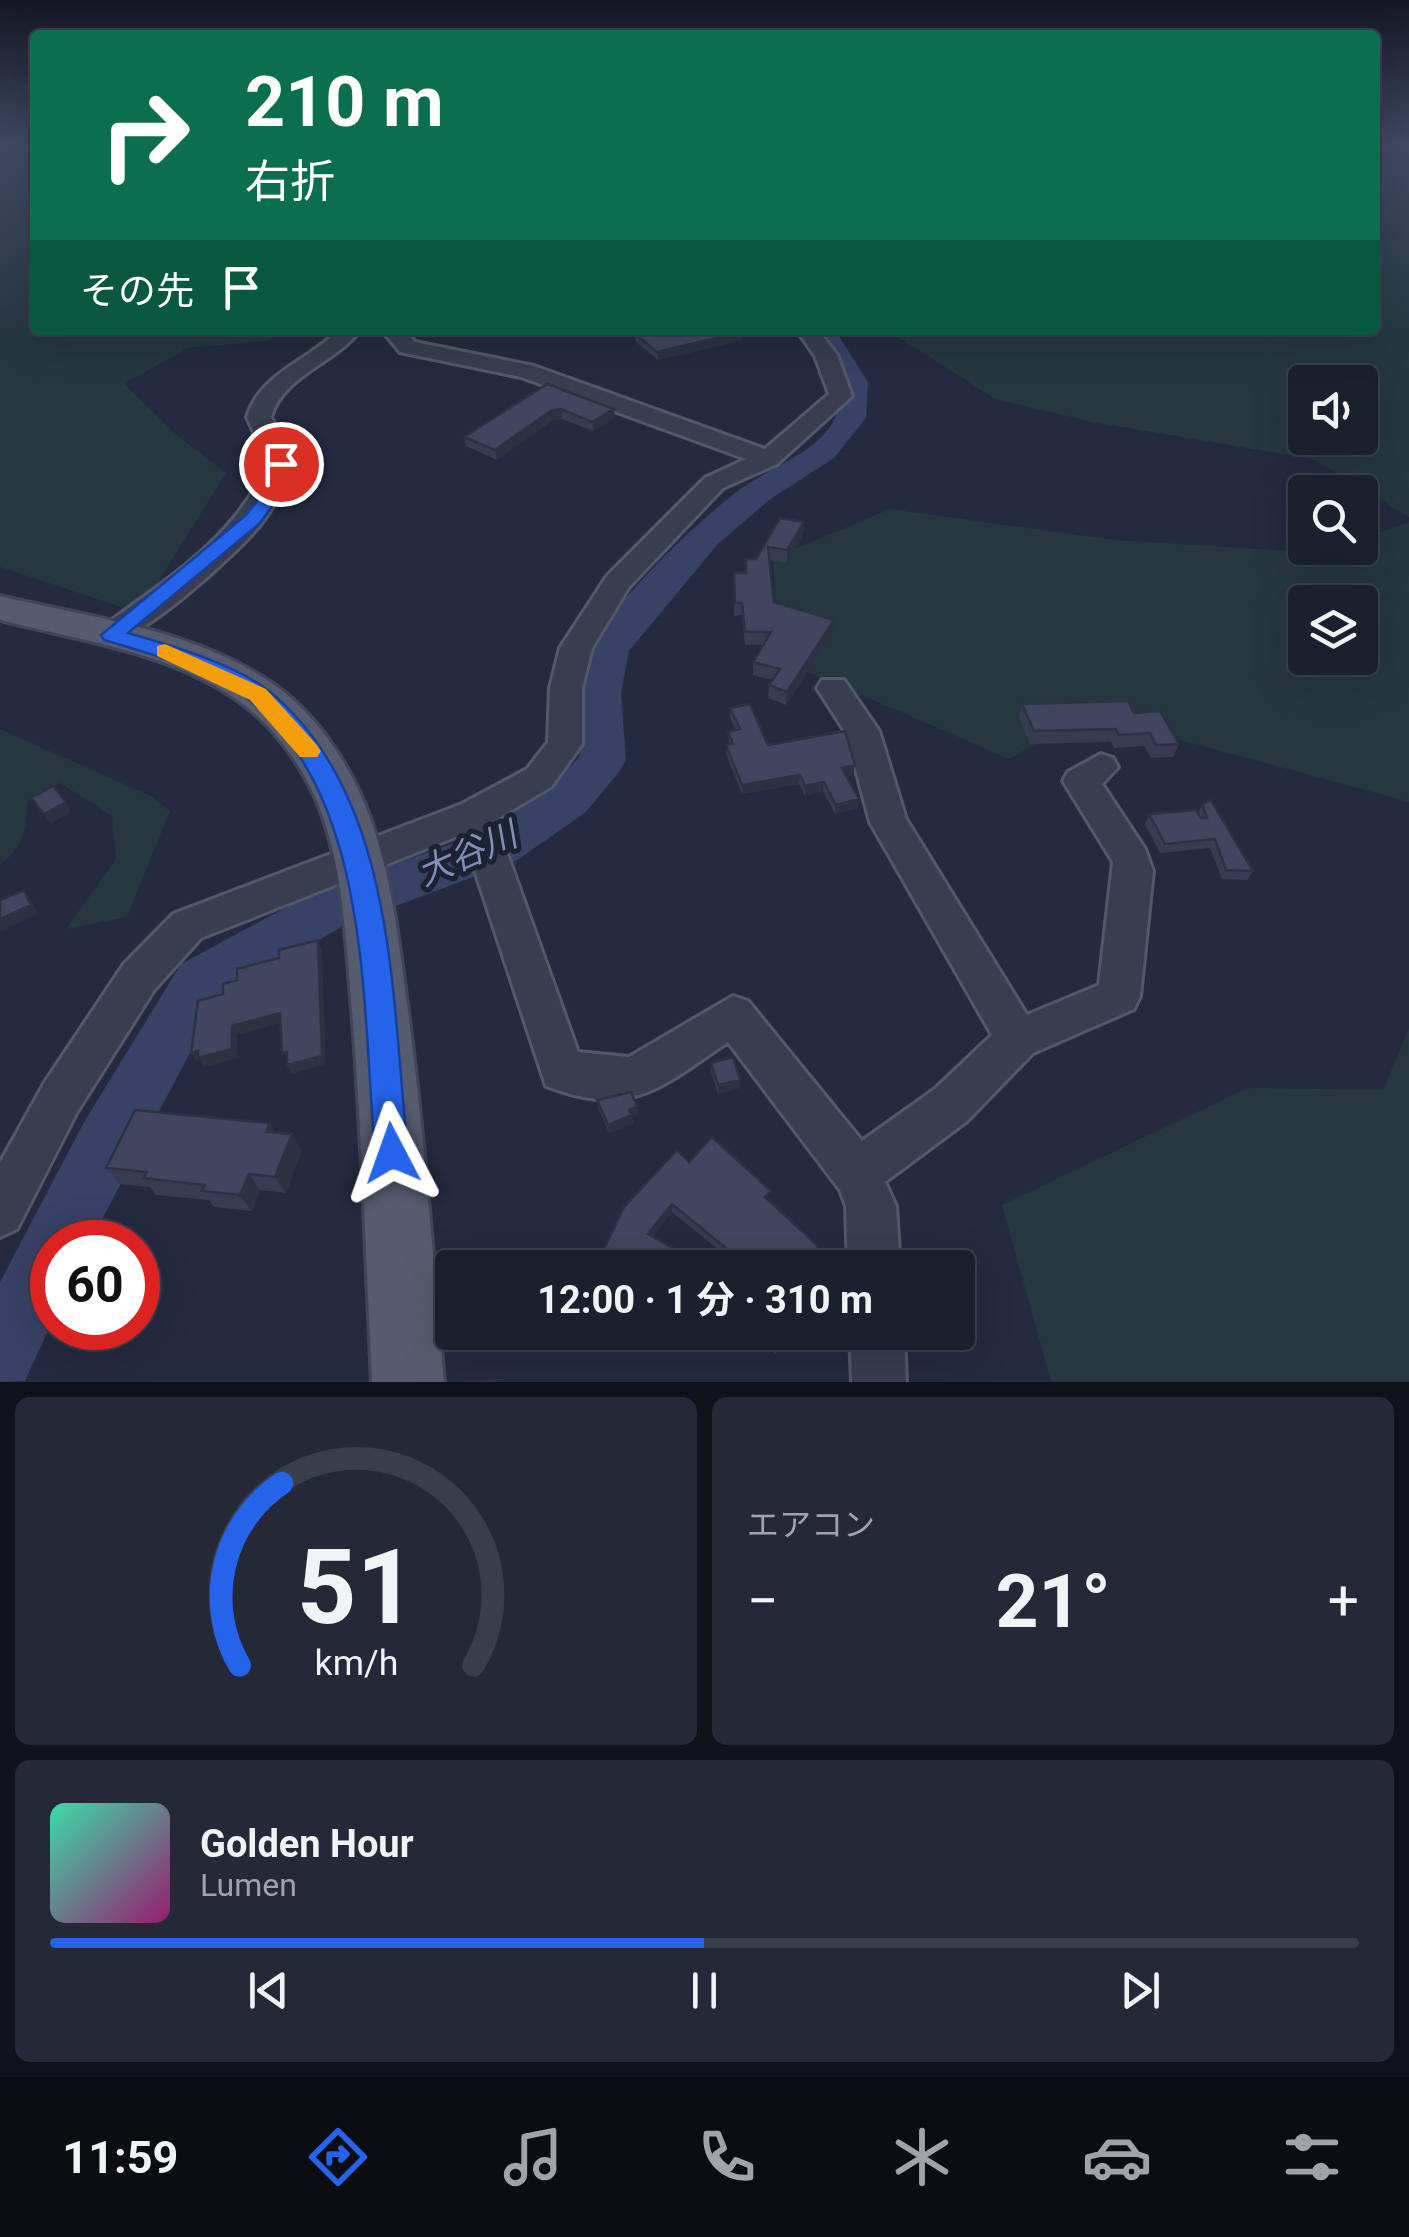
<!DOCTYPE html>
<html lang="ja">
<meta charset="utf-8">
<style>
body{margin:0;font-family:Roboto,"Noto Sans JP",sans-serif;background:#242837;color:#f1f3f6;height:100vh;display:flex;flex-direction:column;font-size:38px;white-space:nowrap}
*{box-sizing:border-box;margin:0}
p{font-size:32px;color:#a0a3aa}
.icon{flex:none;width:55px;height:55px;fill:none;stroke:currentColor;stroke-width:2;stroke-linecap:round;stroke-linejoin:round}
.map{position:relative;height:1382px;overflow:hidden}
.sheet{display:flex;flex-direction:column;gap:15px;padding:15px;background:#0f121a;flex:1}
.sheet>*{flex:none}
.banner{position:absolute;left:30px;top:30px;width:1350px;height:305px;border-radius:10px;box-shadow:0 10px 40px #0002,0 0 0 2px #393e4b;background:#0b6e4f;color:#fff;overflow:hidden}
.controls{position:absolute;left:1288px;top:365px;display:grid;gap:20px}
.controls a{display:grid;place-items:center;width:90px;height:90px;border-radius:10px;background:#1b202f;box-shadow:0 10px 40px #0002,0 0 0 2px #393e4b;font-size:50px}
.speed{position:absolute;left:30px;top:1220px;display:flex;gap:20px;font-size:50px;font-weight:700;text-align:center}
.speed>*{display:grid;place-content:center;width:130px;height:130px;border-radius:50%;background:#1b202f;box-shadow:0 10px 40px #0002,0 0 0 2px #393e4b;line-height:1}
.speed .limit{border:15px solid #d22;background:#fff;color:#111}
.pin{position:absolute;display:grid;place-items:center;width:85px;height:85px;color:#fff;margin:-42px;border:5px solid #fff;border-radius:50%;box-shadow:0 2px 10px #0007}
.me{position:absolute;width:110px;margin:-55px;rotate:356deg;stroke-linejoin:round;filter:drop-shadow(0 0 8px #0008)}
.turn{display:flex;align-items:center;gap:35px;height:210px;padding:0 50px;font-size:45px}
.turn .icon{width:130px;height:130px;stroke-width:2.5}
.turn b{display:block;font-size:70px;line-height:85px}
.then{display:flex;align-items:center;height:95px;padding:0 50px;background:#0003;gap:20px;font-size:38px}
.big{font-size:75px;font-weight:700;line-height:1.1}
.sheet .card{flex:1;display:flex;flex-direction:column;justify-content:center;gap:15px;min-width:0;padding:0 35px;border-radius:15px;background:#242837}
.sheet .dial{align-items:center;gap:0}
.dial svg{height:260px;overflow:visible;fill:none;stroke:#393e4b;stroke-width:7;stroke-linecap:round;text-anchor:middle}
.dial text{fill:#f1f3f6;stroke:none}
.song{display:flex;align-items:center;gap:30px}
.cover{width:120px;height:120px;border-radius:15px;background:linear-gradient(135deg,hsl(160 70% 55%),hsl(320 70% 35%))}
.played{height:10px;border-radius:5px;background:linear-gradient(90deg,#2563eb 50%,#393e4b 50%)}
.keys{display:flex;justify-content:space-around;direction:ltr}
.heat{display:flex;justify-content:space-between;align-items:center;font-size:55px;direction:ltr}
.sheet .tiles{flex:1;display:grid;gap:15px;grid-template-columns:1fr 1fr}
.card:last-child{grid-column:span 2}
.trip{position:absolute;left:435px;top:1250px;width:540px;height:100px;border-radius:10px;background:#1b202f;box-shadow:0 10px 40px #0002,0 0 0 2px #393e4b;font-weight:700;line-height:100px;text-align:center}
.menu{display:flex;height:160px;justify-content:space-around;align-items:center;background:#0b0d13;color:#a0a3aa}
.menu .icon{width:70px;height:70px}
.menu .current{color:#2563eb}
.menu b{font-size:45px;color:#f1f3f6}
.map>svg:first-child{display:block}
</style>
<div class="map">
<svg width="1409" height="1382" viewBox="0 0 1409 1382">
<rect width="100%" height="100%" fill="#242a3f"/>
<path fill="#263740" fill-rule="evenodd" d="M0,146H35V330H276L271,340L188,348L124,384L178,436L226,473L139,613L0,567Z
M1375,146H1409V517L1313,459L1092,422L995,399L895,335V330H1375ZM1360,382V438H1305V382Z
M890,509L1115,540L1325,553L1360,548V540L1409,522V802L1088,715L1009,759L778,659L773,558ZM1305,602H1360V658H1305Z
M0,729L149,795L170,811L127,917L66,929L116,859L112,816L60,783L28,801C25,829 25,848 0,864Z
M1409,1028V1382H1051L1002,1205L1247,1088L1383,1090Z"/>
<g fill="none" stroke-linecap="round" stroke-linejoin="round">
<path fill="#384166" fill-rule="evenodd" d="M806,330H835L868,382L866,418L834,458L769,500L717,545L629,651L621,693L626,760L619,772L586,812L516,861L345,925L219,998L90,1242H52V1322L25,1381L0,1382V1282L84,1122L181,964L309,895L482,833L552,786L580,756C578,724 574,689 585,658C602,612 708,509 751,482C777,465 821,449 835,418C851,383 825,357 806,330Z"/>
<defs>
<path id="minor" d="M338,330H360C335,364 283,375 271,417L294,463C285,485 275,506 260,525C238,552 133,650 101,642L97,635L101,628C166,580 235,539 268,463L247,417C261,372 308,362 338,330Z
M382,330H404L415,342L534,366L765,449L829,394L815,356L797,330H818L837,355L852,396L777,464L723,488L629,587L592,648L582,688V744L551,787L495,820L578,1052L629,1057L733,996L748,1001L862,1141L935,1089L992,1035L870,822L846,733L817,688L822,680H844L879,731L906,819L1027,1015L1099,985L1113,862L1063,781L1068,772L1101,754L1113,758L1118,767L1102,784L1145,849L1153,871L1140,996L1134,1009L1033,1053L967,1121L885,1182L896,1206L900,1268H848L846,1206L840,1190L728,1042C661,1087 632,1119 546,1086L463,834L201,938L154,990L77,1112L17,1229L0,1237V1163L45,1082L124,964L173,914L462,804L527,769L548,742L550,688L560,648L607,576L705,478L746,459L521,377L400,352Z
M850,1332H904L906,1382H852Z"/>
<path id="major" d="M0,596C91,618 194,629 273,684C318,715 352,768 370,818C393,880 399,946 408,1011C424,1134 433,1258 444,1382H372C366,1258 362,1133 352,1009C346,944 344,877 322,814C307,773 279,731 243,704C173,652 82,641 0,620Z"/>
</defs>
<use href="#minor" stroke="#53576a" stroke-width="6"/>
<use href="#major" stroke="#414558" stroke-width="6"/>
<use href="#minor" fill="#383d4f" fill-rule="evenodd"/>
<use href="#major" fill="#565b6f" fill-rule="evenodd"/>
</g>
<path fill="#373c52" d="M637,330H735L742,332V340L658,360L636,342L635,334L642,332Z
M547,384L614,409L615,418L593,431L562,419L553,420L497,460L466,446L464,437Z
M780,518L804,522L803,534L787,563L770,560L774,602L833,633L786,705L768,698L769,685L772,680L753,675V662L763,645H745L742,615L734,616V573H746Z
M1022,704L1134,713L1179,744L1173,757L1151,758L1144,746L1114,748L1111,742L1030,744L1019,717Z
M730,708L768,745L853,775L846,776L858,808L835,814L823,791L805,796L799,784L742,794L726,754V745L729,744L728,732L736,730L730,718Z
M1202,804L1253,871L1247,880L1222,879L1210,848L1160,853L1145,824L1149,814L1198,813Z
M711,1063L740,1080V1088L718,1094L711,1072Z
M597,1100L637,1106L638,1114L632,1117L633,1124L609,1133L598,1108Z
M276,1133L302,1151L286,1193L260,1190L252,1211L214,1207L209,1200L156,1195L150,1187L120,1184L106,1168Z
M689,1162L770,1199L769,1201L817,1253L808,1268H741L672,1212L652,1237L685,1262L682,1268H616L603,1260L602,1253Z
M751,1332H790L776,1354Z"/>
<path fill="#2d3142" d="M742,332V340L658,360L657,352Z
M561,409L562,419L553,420L497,460L495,450L552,410Z
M614,409L615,418L593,431L592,422Z
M804,522L803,534L787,563V550Z
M834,620L833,633L786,705L787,692Z
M855,765L853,775L841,777L842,768Z
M800,775L799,784L742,794V785Z
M824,782L823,791L805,796V786Z
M859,799L858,808L835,814L836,805Z
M66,802L71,812L50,824L44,814Z
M24,890L31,899L38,914L0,932V919Z
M318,940L322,949L326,1064L292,1074L287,1065Z
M280,1013L285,1022L237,1035L238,1058L204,1067L200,1061L197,1062L191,1053L232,1026Z
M740,1080V1088L718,1094V1085Z
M637,1106L638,1114L632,1117L633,1124L609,1133L608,1125L629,1110Z
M270,1123L280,1139L266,1132Z
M292,1134L302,1151L286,1193L275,1177Z
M249,1174L260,1190L252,1211L240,1195Z
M672,1204V1212L648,1242V1234Z
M818,1246L817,1253L808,1268H804Z
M787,1332H790L776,1354L777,1347Z"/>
<path fill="#40465f" stroke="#2d3142" stroke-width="2.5" d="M652,330H735L742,332L657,352L635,334Z
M547,384L614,409L592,422L561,409L552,410L495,450L464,437Z
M780,518L804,522L787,550L768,547L774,602L834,620L787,692L769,685L780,669L753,662L771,632H745L742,603H735L734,573H746V559H756Z
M1128,701L1134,713L1160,711L1179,744L1156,745L1150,733L1119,735L1116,729L1034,731L1022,704Z
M750,704L768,745L845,731L855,765L842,768L859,799L836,805L824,782L805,786L800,775L742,785L726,745L733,744L728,732L740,729L730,708Z
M53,786L66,802L44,814L31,798Z
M1211,800L1253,871L1226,870L1215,839L1165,844L1149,814L1196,810L1201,818H1207L1202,804Z
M24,890L31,905L0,919V900Z
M318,940L322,1056L287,1065V1052L282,1054L280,1013L232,1026V1049L198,1058V1051L191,1053L198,1001L223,994V984L237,980V969L279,958V950Z
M733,1057L740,1080L718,1085L711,1063Z
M631,1092L637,1106L629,1110L632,1115L608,1125L597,1100Z
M135,1110L270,1123L266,1132L292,1134L275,1177L249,1174L240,1195L202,1191L205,1185L143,1178L147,1172L106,1168Z
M712,1137L771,1191L765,1197L818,1246L804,1268H750L672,1204L648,1234L685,1255L678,1268H627L602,1253L624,1207L677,1150L689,1162Z
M760,1332H787L777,1347Z
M503,1380V1382H464Z"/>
<linearGradient id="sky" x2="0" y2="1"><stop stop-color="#141723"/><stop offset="0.43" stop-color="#3f4a63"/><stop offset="1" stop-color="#3f4a63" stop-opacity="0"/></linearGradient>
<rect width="1409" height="340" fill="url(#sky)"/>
<path fill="#2563eb" stroke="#184099" stroke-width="2.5" d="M275,460L290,464L281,494L260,523L128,633C170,645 235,664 269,691C398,797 391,1000 408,1153L403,1164L392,1169L380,1164L375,1153C362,1010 372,800 252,702C216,672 149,653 104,640L101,635L246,515L263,494Z"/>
<path fill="#f59e0b" d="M165,644L266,689L317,745L321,751L317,757H300L250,700L157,656V646Z"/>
<g text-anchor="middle" stroke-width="10" stroke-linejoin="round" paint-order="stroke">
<g font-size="35" font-style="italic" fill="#838db6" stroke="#1d2134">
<text transform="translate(467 854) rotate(-24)" y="12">大谷川</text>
</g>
</g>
</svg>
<div class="controls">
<a><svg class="icon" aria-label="sound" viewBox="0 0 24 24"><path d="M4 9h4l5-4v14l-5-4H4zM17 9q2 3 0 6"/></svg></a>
<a><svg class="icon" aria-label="search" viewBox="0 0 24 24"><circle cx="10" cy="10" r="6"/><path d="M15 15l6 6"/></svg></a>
<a><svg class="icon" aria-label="layers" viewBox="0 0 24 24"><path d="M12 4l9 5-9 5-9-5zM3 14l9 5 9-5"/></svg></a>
</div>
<div class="speed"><div class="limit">60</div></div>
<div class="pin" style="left:281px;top:464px;background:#d93025"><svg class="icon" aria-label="arrive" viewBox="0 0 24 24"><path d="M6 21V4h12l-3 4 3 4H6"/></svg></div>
<svg class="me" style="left:392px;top:1153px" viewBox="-20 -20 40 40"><path d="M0-17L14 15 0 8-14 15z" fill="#2563eb" stroke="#fff" stroke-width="4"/></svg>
<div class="trip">12:00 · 1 分 · 310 m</div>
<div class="banner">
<div class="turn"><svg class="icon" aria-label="right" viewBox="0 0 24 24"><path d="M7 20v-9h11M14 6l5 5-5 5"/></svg><div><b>210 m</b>右折</div></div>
<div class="then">その先<svg class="icon" aria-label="arrive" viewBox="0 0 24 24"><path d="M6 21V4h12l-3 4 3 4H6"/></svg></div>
</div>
</div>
<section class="sheet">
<div class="tiles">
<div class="card dial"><svg viewBox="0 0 100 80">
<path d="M14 69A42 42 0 1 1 86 69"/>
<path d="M14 69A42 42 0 0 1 27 13" stroke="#2563eb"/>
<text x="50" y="56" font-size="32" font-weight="700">51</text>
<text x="50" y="72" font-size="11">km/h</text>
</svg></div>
<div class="card"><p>エアコン</p>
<div class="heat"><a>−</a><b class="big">21°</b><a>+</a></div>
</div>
<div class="card">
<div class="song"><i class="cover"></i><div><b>Golden Hour</b><p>Lumen</p></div></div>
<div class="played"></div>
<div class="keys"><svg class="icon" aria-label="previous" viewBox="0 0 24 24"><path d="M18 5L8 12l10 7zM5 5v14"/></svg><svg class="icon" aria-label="pause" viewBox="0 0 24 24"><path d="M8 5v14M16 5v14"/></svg><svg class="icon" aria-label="next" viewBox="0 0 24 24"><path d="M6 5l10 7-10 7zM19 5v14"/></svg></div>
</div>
</div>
</section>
<nav class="menu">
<b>11:59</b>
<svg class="icon current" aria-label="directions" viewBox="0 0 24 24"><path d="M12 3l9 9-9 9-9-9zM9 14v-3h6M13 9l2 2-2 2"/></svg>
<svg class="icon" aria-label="music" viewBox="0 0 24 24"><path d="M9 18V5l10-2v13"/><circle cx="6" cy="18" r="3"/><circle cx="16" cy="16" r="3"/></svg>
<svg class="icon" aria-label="phone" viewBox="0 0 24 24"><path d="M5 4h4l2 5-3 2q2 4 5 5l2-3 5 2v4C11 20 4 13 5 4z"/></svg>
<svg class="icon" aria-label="climate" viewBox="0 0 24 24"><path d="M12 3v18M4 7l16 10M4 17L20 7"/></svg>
<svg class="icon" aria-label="car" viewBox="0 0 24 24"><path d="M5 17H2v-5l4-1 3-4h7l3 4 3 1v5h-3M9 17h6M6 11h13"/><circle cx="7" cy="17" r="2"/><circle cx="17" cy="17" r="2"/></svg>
<svg class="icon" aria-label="filters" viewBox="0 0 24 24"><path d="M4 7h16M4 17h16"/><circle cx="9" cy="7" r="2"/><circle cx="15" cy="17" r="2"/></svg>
</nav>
